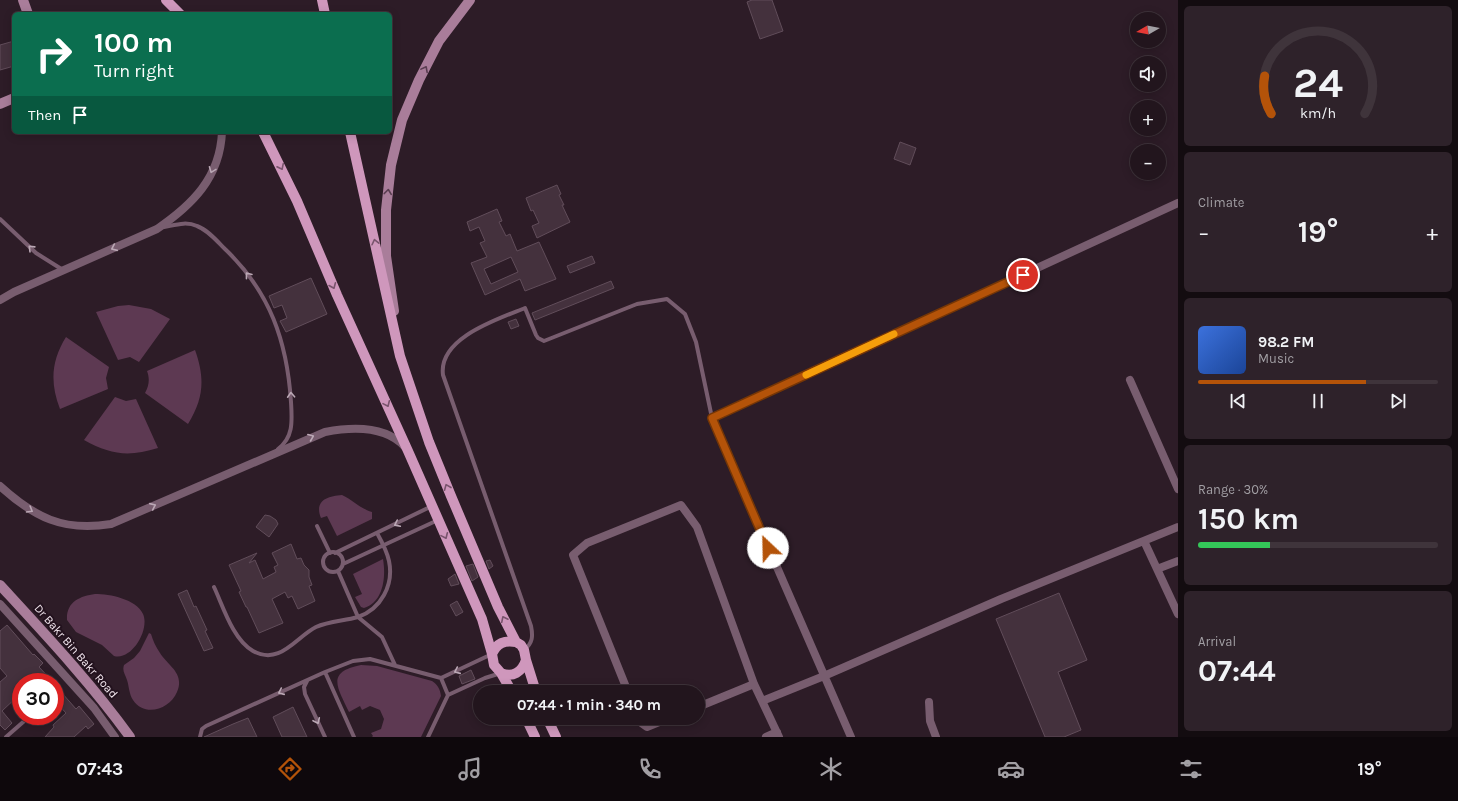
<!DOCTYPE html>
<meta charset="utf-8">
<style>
body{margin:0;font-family:Karla,sans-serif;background:#2e222a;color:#f1f3f6;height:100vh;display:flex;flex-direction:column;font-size:15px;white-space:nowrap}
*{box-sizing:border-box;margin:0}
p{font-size:13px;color:#a29fa4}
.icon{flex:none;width:22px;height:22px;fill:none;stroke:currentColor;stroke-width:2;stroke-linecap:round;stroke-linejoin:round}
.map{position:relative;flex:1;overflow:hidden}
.panel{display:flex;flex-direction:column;gap:6px;padding:6px;background:#130c10;width:280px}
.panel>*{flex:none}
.guide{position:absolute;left:12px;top:12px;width:380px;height:122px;border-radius:6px;box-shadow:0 2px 10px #0003,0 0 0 1px #3f343b;background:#0b6e4f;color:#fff;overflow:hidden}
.needle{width:26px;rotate:261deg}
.fabs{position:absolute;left:1130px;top:12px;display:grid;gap:8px}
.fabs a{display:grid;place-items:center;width:36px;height:36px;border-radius:50%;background:#22151d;box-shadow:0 2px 10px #0003,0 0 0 1px #3f343b;font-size:20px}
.speed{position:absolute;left:12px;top:673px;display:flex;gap:8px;font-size:20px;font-weight:700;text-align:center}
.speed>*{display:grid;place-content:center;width:52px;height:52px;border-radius:50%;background:#22151d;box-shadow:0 2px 10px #0003,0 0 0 1px #3f343b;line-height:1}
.speed .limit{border:6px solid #d22;background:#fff;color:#111}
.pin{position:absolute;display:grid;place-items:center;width:34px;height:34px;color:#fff;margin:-17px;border:2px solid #fff;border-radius:50%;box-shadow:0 1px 4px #0007}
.me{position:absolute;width:44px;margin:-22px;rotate:336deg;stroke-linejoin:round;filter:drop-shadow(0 0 3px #0008)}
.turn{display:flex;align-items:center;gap:14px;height:84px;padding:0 16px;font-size:18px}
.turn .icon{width:52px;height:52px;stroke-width:2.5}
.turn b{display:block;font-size:28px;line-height:34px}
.then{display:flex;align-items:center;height:38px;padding:0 16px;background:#0003;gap:8px;font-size:15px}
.big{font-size:30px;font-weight:700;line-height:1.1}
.panel .widget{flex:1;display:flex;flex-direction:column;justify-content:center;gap:6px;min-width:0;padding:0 14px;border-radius:6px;background:#2e222a}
.panel .dial{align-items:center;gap:0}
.dial svg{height:104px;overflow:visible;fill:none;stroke:#3f343b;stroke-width:7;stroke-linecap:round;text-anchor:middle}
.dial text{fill:#f1f3f6;stroke:none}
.song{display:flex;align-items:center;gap:12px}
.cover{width:48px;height:48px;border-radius:6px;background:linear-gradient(135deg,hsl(220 70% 55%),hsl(220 70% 35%))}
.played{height:4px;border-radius:2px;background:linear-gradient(90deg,#b45309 70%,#3f343b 70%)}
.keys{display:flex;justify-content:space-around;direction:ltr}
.heat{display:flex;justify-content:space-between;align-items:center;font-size:22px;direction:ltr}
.charge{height:6px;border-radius:3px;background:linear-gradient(90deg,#34c759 30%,#3f343b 0)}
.trip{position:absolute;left:473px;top:685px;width:232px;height:40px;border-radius:20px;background:#22151d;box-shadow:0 2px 10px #0003,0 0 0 1px #3f343b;font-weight:700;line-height:40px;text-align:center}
.tabs{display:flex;height:64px;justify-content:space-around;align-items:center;background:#0e080c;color:#a29fa4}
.tabs .icon{width:28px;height:28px}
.tabs .selected{color:#b45309}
.tabs b{font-size:18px;color:#f1f3f6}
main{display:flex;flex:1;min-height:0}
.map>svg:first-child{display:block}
</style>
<main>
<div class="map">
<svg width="1178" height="737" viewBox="0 0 1178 737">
<rect width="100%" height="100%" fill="#2d1c27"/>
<path fill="#5d3952" d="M129,305L151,309L170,319L139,362L130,357L118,360L96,312L118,306Z
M66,337L109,367L106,378L108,389L60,409C50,383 51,361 66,337Z
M195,350C205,378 204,398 188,424L145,393C149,386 150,379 147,371Z
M115,397L126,401L136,399L158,448C129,457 111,455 84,440Z
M342,495C353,500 359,508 372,512V519L337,536L327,516L321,518C314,501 327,496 342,495Z
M383,559C386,576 384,602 364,608L361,607L355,597L362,594L353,574Z
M95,594C110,594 136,599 143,614C150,629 132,661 114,656L102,645L76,632L67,620C66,602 80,596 95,594Z
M149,633L151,634C153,641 156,647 160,653C168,666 185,673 177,692C170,709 145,718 133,700C129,694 129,686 127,680C125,674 122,671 124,665L134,658L140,651Z
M361,665L377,666L432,681C438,685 440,689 441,696L421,737H372L373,736L371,733L381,729L384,719L380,710L370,706L362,710L360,706L349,712C338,688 325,672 361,665Z"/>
<path fill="#44313d" stroke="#614d5a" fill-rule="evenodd" d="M752,0H772L783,31L760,39L747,2Z
M14,41V66L0,70V45Z
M900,142L916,148L910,165L894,159Z
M557,185L561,194L559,195L564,205H562L570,222L537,238L532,226L539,223L533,210L531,211L526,198Z
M497,209L502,221L499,222L506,236L510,234L517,251L539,242L556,279L525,291L520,279L485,295L471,263L487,257L480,243L485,241L479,227L470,231L467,222ZM511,257L518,272L491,284L484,269Z
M592,256L595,263L570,273L567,266Z
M311,278L327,314L286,332L280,321L287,318L282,305L274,308L269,296Z
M611,281L614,288L535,320L532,313Z
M516,319L519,326L511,329L508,322Z
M265,515L270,516L276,520L278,524L269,537L256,527Z
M291,544L297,559L301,558L304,565L309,570V577L312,585L309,586L315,601L298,609L292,596L288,598L285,592L272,599L283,623L259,633L247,607H246L239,592L241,591L229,565L257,553L249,563L255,560L263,579L276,572L274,567L278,565L272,553Z
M490,560L493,566L489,569L486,561Z
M473,564L478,577L472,581L466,566Z
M455,574L459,584L451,586L448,579Z
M187,590L194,607L196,606L207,630L205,631L213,648L204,651L178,594Z
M1059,593L1087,660L1058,672L1081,730L1064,737H1045L996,619Z
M457,601L463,612L456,616L450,605Z
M7,625L33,655L34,654L43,663L39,667L53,682H21V689L17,693L19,695L2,711L12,723L5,730L0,725V682L7,676L0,668V631Z
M471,670L475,679L462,684L459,676Z
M55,685L76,709L79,706L94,724L88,729L86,726L74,737H45L54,727L53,725L66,713L55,701Z
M293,707L307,737H282L273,717Z
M248,718L257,737H204L233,724Z"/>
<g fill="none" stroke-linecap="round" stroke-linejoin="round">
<path stroke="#785d6f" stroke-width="4" d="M0,219L36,253L63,270
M164,227C175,225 186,221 197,226C208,230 217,241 225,249C270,292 287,341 291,402C292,420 294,437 278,449
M317,526L330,553
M323 562a10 10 0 1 1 20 0a10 10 0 1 1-20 0Z
M335,553L432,506
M343,564L438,520
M338,571L358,617L382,637L395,665
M214,587C223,606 233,640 253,651C280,666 296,637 316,627C329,621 344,621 358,617C381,609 394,585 389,561C387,551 382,542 377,533
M524,650C533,643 533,636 531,626L443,375C438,338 498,319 525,308L536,335L538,338L544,341L637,304L667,299L685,314L696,342L712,418
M325,672L354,737
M441,678L448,695
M307,681L304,687L305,694L325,737
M6,737L30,716
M200,737L202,729L206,726L325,672L353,661L370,659L441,678L492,654
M428,737L448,695L485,678L501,673"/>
<path stroke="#785d6f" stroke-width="8" d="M0,300L14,292L157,229C192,205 220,178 222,132
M1130,380L1178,489
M0,486C34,517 63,532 111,524L325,432C351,427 385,425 405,447
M1144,541L1178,614
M1157,569L1178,561
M0,604L94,708L115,737
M628,692L573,555L587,543L681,505L697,527L754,684L779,737
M762,701L824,676L1001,599L1178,527
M929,702L930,721L936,737
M698,707L754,684
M638,718L640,722L647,727L669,718
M766,737L777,732
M851,737L712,418L1178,203"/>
<path stroke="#a97d9a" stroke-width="10" d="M23,0L28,14
M0,104L14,98
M394,311L386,256V210L391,165L402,120L419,80L439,41L470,0
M0,585C45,634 91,683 130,737"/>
<path stroke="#cf97bc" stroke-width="10" d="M166,0L180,14
M322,0L325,14
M263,132L297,201L337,295L408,451L482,619L492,654L494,665L501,673L512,692
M350,132L400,356L429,442L451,496L498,607L516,642L521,645L524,650L526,660L536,692
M492,654C497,643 504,640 516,642
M501,673C513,678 522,672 526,660
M526,718L535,737
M547,718L556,737"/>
</g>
<defs><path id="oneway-chevron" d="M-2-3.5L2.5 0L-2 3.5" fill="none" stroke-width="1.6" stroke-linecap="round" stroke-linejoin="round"/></defs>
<g stroke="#593d50">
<use href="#oneway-chevron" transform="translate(425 69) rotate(-62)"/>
<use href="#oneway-chevron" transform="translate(388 192) rotate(-83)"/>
</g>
<g stroke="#79546d">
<use href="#oneway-chevron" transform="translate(281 167) rotate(64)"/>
<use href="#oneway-chevron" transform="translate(375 242) rotate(-103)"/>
<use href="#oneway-chevron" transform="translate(333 286) rotate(67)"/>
<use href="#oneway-chevron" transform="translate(387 404) rotate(66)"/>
<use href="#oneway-chevron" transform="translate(447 487) rotate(-112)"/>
<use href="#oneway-chevron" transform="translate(445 536) rotate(66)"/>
<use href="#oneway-chevron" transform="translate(504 619) rotate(-116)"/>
</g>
<g stroke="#bba8b5">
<use href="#oneway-chevron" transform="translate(212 170) rotate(111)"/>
<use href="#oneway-chevron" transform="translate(31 248) rotate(-136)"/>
<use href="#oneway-chevron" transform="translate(114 248) rotate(156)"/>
<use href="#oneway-chevron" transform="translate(248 275) rotate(-128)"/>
<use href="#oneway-chevron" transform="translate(291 395) rotate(-93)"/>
<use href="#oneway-chevron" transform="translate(311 437) rotate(-22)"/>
<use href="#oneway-chevron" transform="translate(153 506) rotate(-24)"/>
<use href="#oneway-chevron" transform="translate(30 510) rotate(31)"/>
<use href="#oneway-chevron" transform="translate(397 524) rotate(154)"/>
<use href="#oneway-chevron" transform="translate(457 671) rotate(156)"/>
<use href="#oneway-chevron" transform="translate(281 692) rotate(156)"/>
<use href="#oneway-chevron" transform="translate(317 721) rotate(65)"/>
</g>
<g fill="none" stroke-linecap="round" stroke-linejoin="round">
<defs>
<path id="route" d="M768,548L712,418L1023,275"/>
</defs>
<use href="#route" stroke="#753606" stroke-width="10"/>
<use href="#route" stroke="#b45309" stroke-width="7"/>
<path stroke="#f59e0b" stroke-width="7" d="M806,375L894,334"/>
</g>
<g text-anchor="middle" stroke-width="4" stroke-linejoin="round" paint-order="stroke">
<g font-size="12" fill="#f2e6ee" stroke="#23121e">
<text transform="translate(76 651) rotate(49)" y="4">Dr Bakr Bin Bakr Road</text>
</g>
</g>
</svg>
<div class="fabs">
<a><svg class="needle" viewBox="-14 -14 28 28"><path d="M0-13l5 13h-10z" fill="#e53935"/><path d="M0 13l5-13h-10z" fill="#a29fa4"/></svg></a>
<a><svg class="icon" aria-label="sound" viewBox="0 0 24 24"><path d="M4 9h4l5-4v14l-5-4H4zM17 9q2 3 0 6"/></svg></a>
<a>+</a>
<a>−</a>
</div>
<div class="speed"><div class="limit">30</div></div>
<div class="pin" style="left:1023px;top:275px;background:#d93025"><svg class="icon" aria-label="arrive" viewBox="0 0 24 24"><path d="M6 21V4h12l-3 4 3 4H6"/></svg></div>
<svg class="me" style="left:768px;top:548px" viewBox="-20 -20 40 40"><circle r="19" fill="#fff"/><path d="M0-13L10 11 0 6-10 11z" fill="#b45309"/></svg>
<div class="trip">07:44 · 1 min · 340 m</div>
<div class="guide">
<div class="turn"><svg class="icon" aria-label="right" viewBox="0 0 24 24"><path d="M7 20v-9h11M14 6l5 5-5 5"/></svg><div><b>100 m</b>Turn right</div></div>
<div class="then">Then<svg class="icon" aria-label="arrive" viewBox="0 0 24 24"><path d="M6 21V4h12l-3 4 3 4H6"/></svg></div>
</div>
</div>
<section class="panel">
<div class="widget dial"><svg viewBox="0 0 100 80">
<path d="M14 69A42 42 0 1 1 86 69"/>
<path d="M14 69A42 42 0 0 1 9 40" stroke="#b45309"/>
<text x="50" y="56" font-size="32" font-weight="700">24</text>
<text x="50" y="72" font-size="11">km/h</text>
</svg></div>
<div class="widget"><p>Climate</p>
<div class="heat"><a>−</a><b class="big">19°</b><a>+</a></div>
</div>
<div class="widget">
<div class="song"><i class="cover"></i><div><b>98.2 FM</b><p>Music</p></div></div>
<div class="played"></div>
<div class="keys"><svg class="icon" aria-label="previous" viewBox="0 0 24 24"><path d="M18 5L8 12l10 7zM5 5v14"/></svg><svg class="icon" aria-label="pause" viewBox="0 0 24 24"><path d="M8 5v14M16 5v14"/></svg><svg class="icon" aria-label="next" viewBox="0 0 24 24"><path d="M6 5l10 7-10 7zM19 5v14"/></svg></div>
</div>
<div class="widget"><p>Range · 30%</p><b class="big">150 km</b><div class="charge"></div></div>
<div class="widget"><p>Arrival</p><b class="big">07:44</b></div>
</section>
</main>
<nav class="tabs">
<b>07:43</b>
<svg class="icon selected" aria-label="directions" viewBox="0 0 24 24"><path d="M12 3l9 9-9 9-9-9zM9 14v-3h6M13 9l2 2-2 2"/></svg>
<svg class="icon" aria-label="music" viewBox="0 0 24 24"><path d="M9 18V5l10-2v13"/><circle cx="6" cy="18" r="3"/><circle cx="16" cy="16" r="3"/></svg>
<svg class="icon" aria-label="phone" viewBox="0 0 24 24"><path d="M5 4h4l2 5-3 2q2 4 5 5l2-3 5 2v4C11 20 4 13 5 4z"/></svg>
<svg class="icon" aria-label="climate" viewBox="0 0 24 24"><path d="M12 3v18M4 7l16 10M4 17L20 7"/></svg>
<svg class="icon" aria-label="car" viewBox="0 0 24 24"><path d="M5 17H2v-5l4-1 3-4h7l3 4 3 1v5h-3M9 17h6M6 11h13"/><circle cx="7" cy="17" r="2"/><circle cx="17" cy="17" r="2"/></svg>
<svg class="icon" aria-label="filters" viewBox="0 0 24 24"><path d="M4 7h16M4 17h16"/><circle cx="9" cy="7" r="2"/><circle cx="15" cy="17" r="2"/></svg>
<b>19°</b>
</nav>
